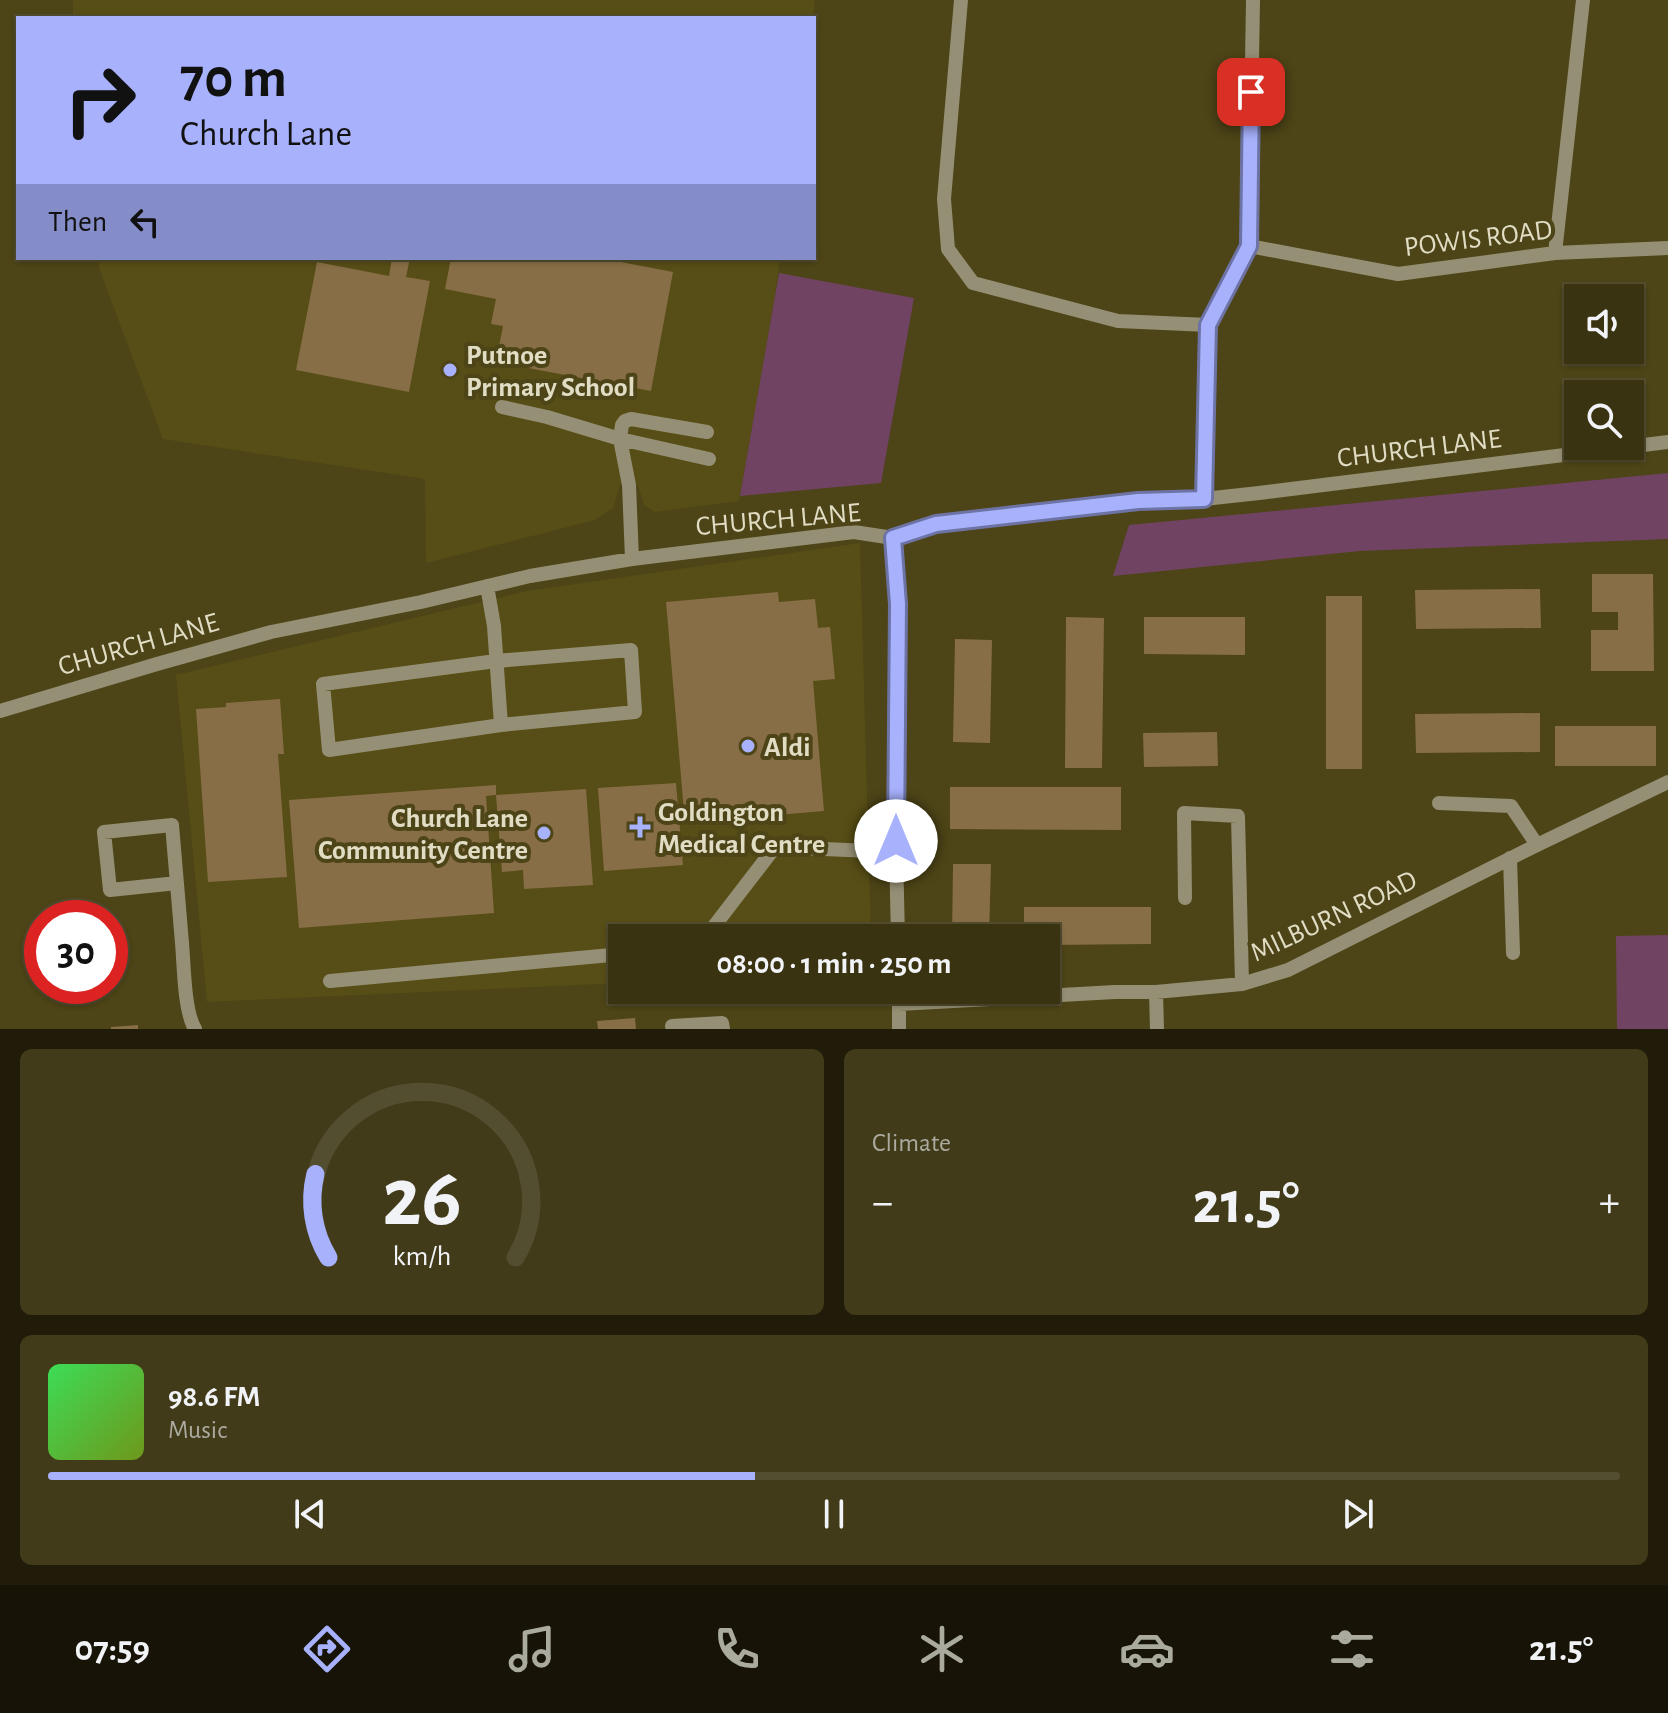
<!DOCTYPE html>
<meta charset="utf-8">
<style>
body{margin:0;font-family:"Alegreya Sans",sans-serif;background:#413b1a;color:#f1f3f6;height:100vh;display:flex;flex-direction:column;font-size:30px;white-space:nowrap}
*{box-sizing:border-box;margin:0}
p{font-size:26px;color:#abaa9f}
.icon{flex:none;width:44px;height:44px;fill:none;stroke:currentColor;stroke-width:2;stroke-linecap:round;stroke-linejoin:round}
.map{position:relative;height:1029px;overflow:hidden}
.panel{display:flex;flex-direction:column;gap:20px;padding:20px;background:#201c09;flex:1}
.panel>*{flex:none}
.banner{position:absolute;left:16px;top:16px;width:800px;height:244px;border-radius:0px;box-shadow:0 2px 6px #0004,0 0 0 2px #544e31;background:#a7b1fc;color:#111;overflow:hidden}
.fabs{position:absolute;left:1564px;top:284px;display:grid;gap:16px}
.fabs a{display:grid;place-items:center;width:80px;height:80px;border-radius:0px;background:#3a3311;box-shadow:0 2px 6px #0004,0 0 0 2px #544e31;font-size:40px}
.speed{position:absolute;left:24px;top:900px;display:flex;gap:16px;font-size:40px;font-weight:700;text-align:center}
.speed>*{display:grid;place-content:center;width:104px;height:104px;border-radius:50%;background:#3a3311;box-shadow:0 2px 6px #0004,0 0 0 2px #544e31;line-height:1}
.speed .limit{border:12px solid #d22;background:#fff;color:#111}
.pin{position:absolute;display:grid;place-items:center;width:68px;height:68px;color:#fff;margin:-34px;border-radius:16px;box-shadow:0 4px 12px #0006}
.me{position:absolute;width:88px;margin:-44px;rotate:0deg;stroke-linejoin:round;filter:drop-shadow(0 0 6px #0008)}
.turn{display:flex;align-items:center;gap:28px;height:168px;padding:0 32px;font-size:36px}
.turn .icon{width:104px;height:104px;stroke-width:2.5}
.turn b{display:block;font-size:56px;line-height:68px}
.then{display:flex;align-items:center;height:76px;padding:0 32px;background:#0003;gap:16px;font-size:30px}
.big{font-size:60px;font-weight:700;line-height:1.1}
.panel .widget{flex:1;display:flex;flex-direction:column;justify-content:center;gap:12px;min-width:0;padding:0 28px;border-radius:12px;background:#413b1a}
.panel .dial{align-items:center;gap:0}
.dial svg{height:208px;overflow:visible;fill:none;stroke:#544e31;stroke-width:7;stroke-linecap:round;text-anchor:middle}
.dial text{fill:#f1f3f6;stroke:none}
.song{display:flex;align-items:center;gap:24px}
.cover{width:96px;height:96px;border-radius:12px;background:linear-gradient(135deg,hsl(130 70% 55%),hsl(80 70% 35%))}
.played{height:8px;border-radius:4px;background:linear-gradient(90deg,#a7b1fc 45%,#544e31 45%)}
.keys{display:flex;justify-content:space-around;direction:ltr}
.heat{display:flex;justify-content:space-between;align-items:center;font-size:44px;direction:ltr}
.panel .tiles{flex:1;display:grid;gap:20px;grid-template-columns:1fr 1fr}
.widget:last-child{grid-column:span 2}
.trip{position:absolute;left:608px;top:924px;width:452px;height:80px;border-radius:0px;background:#3a3311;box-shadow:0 2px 6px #0004,0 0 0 2px #544e31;font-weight:700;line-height:80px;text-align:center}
.tab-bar{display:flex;height:128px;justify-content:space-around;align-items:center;background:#171407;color:#abaa9f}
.tab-bar .icon{width:56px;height:56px}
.tab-bar .selected{color:#a7b1fc}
.tab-bar b{font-size:36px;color:#f1f3f6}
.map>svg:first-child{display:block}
</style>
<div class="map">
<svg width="1668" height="1029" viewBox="0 0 1668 1029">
<rect width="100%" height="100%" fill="#4d4417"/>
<path fill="#574d16" d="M73,0H815L813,18H73Z
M98,258H780L774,302L739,501L655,512L644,505L638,486L620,485L613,508L595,520L426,563L425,479L163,439L99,268Z
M860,543L871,938H622V983L207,1002L176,675L527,591Z"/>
<path fill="#704363" d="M779,273L914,298L881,483L740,496Z
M1668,473V539L1360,551L1113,576L1129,525Z
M1668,935V1029H1617L1616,936Z"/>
<path fill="#876e46" d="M392,258H410L406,277L430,281L409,392L296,370L317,262L389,276Z
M451,258H600L673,272L651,391L496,362L503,326L491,324L496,299L445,289Z
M1592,574H1653L1654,671H1591V630H1618V612H1592Z
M1540,589L1541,628L1416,629L1415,590Z
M778,592L779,602L815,599L818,628L830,627L835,679L813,681L824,811L685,823L666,602Z
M1326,596H1362V769H1326Z
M1066,617L1104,618L1102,768H1065Z
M1144,617H1245V655L1144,654Z
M955,639L992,640L990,743L953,742Z
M280,699L284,754H278L287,877L208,882L196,709L226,707V703Z
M1540,713V752L1416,753L1415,714Z
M1555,726H1656V766H1555Z
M1217,732L1218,766L1144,767L1143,733Z
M676,783L683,865L604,871L598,788Z
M496,785V795L486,796L494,913L299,928L289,800Z
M950,787H1121V830L950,829Z
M586,789L593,885L524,889L523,870L502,872L496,795Z
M953,864H991L989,938H952Z
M1024,907H1151V944L1046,945V938H1024Z
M635,1018L636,1029H598L597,1021Z
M138,1025V1029H111V1027Z"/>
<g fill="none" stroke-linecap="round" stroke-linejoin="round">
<path stroke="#959075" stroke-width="14" d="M961,0L944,199L948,249L973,283L1118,321L1208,325
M1249,246L1398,274L1555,253L1668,248
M1555,253L1583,0
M502,407L547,417L620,439L709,459
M1204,499L1208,325L1249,246L1253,0
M893,538L898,604L896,852L898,938
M632,559L629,485L620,439L622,425L625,421L631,419L707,432
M487,586L494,626L501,725
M631,650L635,712L501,725L329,750L323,684L496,661Z
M0,711L157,664L271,632L421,602L530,576L632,559L854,532L893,538L936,524L1138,501L1204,499L1259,493L1668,442
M1439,803L1511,806L1537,845
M1510,858L1513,953
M177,883L110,890L104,832L172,825C175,864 179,904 182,943C184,965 184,1011 195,1029
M1185,898L1184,813L1238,816L1242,984
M705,938L775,847L896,852
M330,981L622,954
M1156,992L1157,1029
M899,1004L1115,992H1156L1242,984L1288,970L1537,845L1668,782
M672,1026L722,1023L723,1029
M899,1029V990"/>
</g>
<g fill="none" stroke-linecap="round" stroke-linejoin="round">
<defs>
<path id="route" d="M896,841L898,604L893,538L936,524L1138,501L1204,499L1208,325L1249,246L1251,92"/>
</defs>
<use href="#route" stroke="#6d73a4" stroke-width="20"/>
<use href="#route" stroke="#a7b1fc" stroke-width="14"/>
</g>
<g fill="#a7b1fc" stroke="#4d4417" stroke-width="3">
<circle cx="450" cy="370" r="8"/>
<circle cx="748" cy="746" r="8"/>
<path d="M636 815h8v8h8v8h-8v8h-8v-8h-8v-8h8z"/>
<circle cx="544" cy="833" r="8"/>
</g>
<g text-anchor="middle" stroke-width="8" stroke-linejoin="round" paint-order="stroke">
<g font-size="28" fill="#e1ddc5" stroke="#4d4417">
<text transform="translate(1478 237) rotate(-7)" y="10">POWIS ROAD</text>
<text transform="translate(1419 447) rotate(-7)" y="10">CHURCH LANE</text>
<text transform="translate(778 518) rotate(-5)" y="10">CHURCH LANE</text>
<text transform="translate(138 643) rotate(-16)" y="10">CHURCH LANE</text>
<text transform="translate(1333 915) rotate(-25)" y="10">MILBURN ROAD</text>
</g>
<g font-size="28" font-weight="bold" fill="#e1ddc5" stroke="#4d4417" text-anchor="start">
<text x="466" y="364">Putnoe<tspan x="466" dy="32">Primary School</tspan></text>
<text x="764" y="756">Aldi</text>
<text x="658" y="821">Goldington<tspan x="658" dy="32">Medical Centre</tspan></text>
<text x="528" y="827" text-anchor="end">Church Lane<tspan x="528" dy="32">Community Centre</tspan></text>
</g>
</g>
</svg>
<div class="fabs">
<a><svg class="icon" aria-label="sound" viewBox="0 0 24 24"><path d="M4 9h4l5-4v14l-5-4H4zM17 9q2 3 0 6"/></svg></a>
<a><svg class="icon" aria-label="search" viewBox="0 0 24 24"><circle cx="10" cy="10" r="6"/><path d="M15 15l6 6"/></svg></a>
</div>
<div class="speed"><div class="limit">30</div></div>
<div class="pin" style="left:1251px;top:92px;background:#d93025"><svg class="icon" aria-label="arrive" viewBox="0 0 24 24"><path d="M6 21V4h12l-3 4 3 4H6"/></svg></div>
<svg class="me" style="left:896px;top:841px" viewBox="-20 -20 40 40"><circle r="19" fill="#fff"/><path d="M0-13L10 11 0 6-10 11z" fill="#a7b1fc"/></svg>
<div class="trip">08:00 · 1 min · 250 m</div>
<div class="banner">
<div class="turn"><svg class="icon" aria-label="right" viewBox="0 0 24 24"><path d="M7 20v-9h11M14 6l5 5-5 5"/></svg><div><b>70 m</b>Church Lane</div></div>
<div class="then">Then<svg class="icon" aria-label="left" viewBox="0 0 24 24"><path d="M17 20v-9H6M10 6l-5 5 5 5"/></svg></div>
</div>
</div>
<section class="panel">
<div class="tiles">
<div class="widget dial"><svg viewBox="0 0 100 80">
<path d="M14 69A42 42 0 1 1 86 69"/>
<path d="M14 69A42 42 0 0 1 9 37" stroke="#a7b1fc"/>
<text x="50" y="56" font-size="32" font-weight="700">26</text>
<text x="50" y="72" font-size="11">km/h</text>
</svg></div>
<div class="widget"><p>Climate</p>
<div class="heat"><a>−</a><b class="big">21.5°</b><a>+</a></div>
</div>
<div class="widget">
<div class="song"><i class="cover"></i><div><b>98.6 FM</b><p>Music</p></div></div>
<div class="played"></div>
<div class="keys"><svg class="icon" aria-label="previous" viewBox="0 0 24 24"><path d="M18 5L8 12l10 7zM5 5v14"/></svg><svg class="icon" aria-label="pause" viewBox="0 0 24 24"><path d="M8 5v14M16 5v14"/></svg><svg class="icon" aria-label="next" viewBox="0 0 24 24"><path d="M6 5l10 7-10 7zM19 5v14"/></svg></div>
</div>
</div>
</section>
<nav class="tab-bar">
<b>07:59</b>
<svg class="icon selected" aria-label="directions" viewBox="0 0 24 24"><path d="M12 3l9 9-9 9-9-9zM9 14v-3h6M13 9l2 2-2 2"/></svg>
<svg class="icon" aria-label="music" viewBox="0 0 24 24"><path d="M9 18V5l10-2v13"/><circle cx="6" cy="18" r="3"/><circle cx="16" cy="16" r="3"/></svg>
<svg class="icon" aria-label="phone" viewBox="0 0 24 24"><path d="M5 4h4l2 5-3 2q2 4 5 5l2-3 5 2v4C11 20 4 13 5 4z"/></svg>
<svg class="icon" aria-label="climate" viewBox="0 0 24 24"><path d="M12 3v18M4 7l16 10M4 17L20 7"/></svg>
<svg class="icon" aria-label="car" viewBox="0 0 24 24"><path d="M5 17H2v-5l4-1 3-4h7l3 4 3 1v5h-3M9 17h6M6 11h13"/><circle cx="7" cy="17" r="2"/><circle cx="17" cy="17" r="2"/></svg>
<svg class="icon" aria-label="filters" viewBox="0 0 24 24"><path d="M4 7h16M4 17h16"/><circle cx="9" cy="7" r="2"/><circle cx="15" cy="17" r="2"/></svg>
<b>21.5°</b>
</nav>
